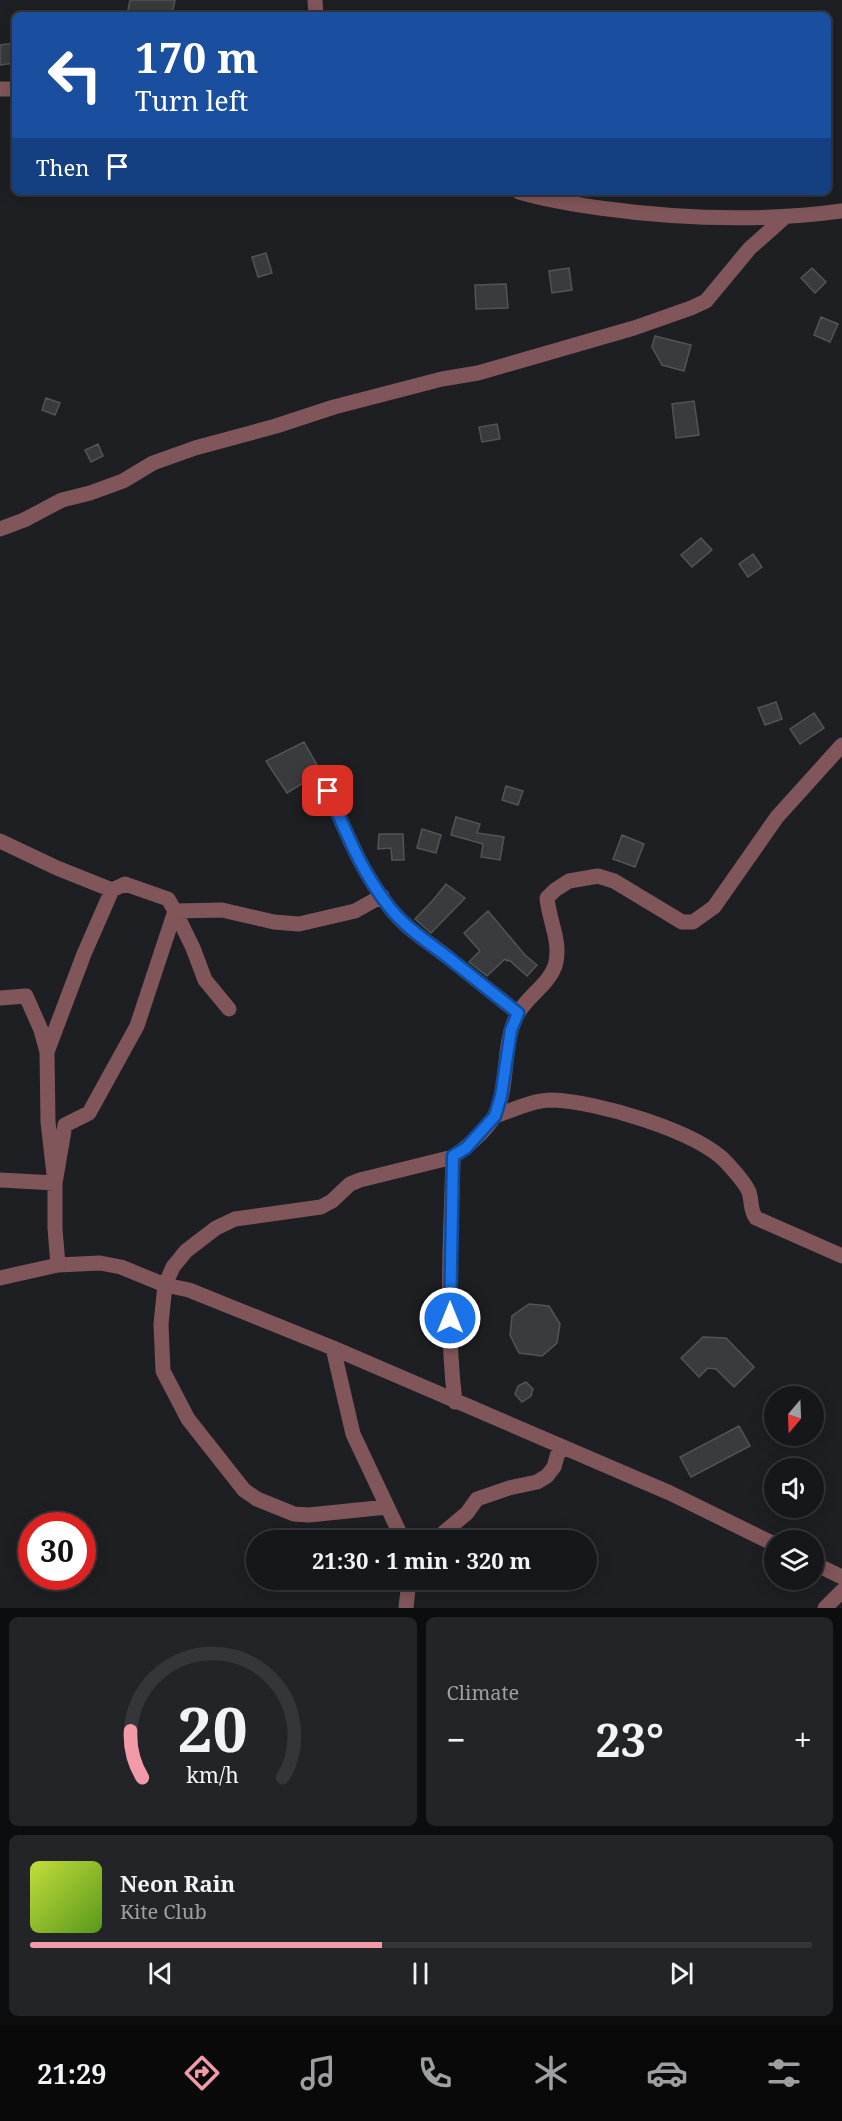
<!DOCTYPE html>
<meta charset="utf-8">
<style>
body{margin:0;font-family:"Noto Serif",serif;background:#232427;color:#f1f3f6;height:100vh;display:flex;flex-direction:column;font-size:22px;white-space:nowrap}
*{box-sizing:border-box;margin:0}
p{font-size:20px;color:#9e9fa2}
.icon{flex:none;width:33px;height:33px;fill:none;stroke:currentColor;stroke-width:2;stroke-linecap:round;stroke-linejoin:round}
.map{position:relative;height:1608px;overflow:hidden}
.sheet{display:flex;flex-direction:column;gap:9px;padding:9px;background:#0c0d0e;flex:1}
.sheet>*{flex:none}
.banner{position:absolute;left:12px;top:12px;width:819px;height:183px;border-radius:9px;box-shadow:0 3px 15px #0003,0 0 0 2px #353639;background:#1a4fa0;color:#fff;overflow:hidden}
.needle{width:39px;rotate:199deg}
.fabs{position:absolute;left:764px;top:1386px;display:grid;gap:12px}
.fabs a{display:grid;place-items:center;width:60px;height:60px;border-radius:50%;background:#16171a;box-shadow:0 3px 15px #0003,0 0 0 2px #353639;font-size:30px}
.speed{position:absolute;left:18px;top:1512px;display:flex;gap:12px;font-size:30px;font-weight:700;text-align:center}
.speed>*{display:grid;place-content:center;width:78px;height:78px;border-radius:50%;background:#16171a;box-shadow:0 3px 15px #0003,0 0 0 2px #353639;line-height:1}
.speed .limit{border:9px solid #d22;background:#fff;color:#111}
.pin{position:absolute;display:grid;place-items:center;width:51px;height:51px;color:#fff;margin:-26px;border-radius:12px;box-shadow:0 3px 9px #0006}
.me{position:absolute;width:66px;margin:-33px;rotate:0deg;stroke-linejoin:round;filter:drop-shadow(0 0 4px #0008)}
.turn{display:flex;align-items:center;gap:21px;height:126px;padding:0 24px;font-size:27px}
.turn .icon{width:78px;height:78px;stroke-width:2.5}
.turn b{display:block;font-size:42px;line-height:51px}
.then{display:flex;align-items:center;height:57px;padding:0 24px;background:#0003;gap:12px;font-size:22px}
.big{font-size:45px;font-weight:700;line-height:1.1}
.sheet .tile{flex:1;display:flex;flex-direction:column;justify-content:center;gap:9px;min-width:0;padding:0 21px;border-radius:9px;background:#232427}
.sheet .dial{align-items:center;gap:0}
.dial svg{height:156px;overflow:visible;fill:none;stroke:#353639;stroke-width:7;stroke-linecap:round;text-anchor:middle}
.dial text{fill:#f1f3f6;stroke:none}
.song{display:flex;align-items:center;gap:18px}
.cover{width:72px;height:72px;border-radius:9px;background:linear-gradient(135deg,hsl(70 70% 55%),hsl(90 70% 35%))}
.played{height:6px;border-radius:3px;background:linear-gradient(90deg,#f39aa9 45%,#353639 45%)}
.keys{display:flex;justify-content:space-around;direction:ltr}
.heat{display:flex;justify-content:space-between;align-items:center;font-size:33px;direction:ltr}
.sheet .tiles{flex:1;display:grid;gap:9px;grid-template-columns:1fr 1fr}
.tile:last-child{grid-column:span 2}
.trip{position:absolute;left:246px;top:1530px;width:351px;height:60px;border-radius:30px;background:#16171a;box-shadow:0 3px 15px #0003,0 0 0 2px #353639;font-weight:700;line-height:60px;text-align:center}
.tabs{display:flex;height:96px;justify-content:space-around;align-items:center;background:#09090a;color:#9e9fa2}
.tabs .icon{width:42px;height:42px}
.tabs .current{color:#f39aa9}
.tabs b{font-size:27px;color:#f1f3f6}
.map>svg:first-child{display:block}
</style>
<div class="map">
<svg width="842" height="1608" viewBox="0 0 842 1608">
<rect width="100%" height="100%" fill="#1e1f22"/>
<path fill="#393b3d" stroke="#525457" stroke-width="1.5" d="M130,0H175L172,15H127Z
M15,43V63L0,65V45Z
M266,253L272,273L258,277L252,257Z
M569,268L572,290L552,293L549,271Z
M812,268L826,282L815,293L801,278Z
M506,284L508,308L476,309L475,285Z
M821,317L838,324L830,342L814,335Z
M655,336L691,345L684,371L662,365L652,347Z
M46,398L60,403L55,415L42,410Z
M694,401L699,435L676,438L672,404Z
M497,424L500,439L482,442L479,427Z
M98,444L103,456L91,462L85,450Z
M701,538L712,550L692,567L681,555Z
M753,554L762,567L748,577L739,564Z
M776,702L782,719L765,725L758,708Z
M814,713L824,728L800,744L790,729Z
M304,742L321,772L287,793L266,761Z
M506,786L523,791L518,805L502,800Z
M456,817L480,824L477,833L504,837L500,860L481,857L483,844L451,835Z
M422,829L441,835L436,853L417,848Z
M379,834H403L404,860H392L391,848L378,849Z
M622,835L644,844L635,867L613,859Z
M446,884L465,898L431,933L415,919L434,899Z
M488,911L525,955L537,965L527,976L509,960L507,961L505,959L487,976L469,962L480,951L464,933Z
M529,1304L549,1306L560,1324L557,1343L542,1356L519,1353L510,1335L512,1316Z
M703,1337L726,1338L754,1367L734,1387L716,1369L708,1368L699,1377L681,1358Z
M526,1382L533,1389L532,1392L531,1396L522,1402L515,1394L518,1386Z
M739,1426L750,1446L691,1477L680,1457Z"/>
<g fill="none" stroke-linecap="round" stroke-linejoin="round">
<path stroke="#81565a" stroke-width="15" d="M315,0L316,15
M0,89H15
M519,192C546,200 572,204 600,208C680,219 761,222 842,211
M0,529L24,520L62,500L90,493L123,481L153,463L195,448L276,426L334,407L442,379L478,373L634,328L691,308L706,301L750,248L784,218
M328,791C346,832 362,873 390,908C407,930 429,942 450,959C473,977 495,995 518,1013
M0,841L57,868L112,890L125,884L168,899L175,911L222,910L274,922L299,924L355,911L382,896
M175,911L193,948L205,980L229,1009
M0,998L26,996L41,1030L47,1052
M495,1116C513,1110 533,1100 552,1100C595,1101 698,1131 727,1163C734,1171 745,1182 749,1192C752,1201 750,1211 756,1218L842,1256
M453,1157C451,1238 445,1320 455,1402
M0,1180L55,1183L65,1125L89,1113L137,1026L175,911
M58,1265L55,1229V1183L48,1122L47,1052L84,954L112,890
M0,1278L58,1265L100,1263L121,1267L165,1285L189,1290L333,1348L670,1493L774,1544
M333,1348L353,1434L403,1540
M387,1507L309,1515L294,1514L257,1499L244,1490L188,1419L163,1371L161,1324L165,1285L173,1267L186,1251L216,1228L235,1219L321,1207L332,1201L350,1184L360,1180L453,1157C468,1146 487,1131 495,1115C509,1086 502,1048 516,1017C525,997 548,986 555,966C562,943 549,921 547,898L555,890L569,881L598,876L614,881L682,922H693L714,907L777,817L842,745
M435,1540L467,1513L477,1499L509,1488L537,1482L547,1476L554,1467L560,1446
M813,1563L842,1577
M406,1608L409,1580
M825,1608L842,1591"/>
</g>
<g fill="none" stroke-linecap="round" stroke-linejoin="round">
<defs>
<path id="route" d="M328,791C346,832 362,873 390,908C407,929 428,942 450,959C473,977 495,995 518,1013L511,1030L501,1096L495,1116L466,1148L453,1156L450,1318"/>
</defs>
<use href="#route" stroke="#114b97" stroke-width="15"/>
<use href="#route" stroke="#1a73e8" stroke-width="10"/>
</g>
</svg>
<div class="fabs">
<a><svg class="needle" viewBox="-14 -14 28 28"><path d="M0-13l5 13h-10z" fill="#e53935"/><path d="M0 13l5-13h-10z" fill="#9e9fa2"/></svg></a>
<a><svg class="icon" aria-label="sound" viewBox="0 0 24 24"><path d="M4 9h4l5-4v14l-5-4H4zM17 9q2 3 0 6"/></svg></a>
<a><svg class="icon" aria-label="layers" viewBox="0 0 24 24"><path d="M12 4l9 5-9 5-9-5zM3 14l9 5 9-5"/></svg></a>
</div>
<div class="speed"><div class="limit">30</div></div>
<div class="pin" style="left:328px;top:791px;background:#d93025"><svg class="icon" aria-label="arrive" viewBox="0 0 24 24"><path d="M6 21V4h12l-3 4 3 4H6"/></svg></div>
<svg class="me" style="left:450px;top:1318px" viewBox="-20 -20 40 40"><circle r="17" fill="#1a73e8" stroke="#fff" stroke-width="3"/><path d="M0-11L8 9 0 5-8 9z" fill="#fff"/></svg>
<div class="trip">21:30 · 1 min · 320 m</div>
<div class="banner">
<div class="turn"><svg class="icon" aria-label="left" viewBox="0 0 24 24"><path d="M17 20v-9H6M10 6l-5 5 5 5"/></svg><div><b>170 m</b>Turn left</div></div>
<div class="then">Then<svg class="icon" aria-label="arrive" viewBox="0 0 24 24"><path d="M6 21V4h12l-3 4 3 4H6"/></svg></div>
</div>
</div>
<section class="sheet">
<div class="tiles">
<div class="tile dial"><svg viewBox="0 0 100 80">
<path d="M14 69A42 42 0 1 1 86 69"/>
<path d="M14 69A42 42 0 0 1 8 45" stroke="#f39aa9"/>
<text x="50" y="56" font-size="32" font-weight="700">20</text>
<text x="50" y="72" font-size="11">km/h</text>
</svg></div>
<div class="tile"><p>Climate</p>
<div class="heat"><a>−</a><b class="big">23°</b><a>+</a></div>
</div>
<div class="tile">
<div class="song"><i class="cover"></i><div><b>Neon Rain</b><p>Kite Club</p></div></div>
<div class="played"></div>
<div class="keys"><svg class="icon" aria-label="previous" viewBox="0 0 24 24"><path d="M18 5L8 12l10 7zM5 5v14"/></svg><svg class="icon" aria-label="pause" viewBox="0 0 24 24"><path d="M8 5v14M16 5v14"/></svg><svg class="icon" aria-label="next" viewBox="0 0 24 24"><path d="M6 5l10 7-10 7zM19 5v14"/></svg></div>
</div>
</div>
</section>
<nav class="tabs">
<b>21:29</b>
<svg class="icon current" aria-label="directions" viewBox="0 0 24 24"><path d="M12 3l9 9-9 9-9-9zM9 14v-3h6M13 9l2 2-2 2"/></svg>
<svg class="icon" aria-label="music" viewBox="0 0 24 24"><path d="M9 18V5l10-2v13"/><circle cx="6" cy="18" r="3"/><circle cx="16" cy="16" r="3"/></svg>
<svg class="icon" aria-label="phone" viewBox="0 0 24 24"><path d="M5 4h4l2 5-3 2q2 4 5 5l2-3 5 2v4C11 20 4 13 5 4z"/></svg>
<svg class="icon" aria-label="climate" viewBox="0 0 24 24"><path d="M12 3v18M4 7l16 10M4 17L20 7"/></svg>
<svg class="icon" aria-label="car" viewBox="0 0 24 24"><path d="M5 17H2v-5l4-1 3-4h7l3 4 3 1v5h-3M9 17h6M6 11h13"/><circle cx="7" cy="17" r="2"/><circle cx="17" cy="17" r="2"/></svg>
<svg class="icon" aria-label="filters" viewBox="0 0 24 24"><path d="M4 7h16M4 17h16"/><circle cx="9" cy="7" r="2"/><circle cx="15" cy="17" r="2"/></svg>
</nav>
